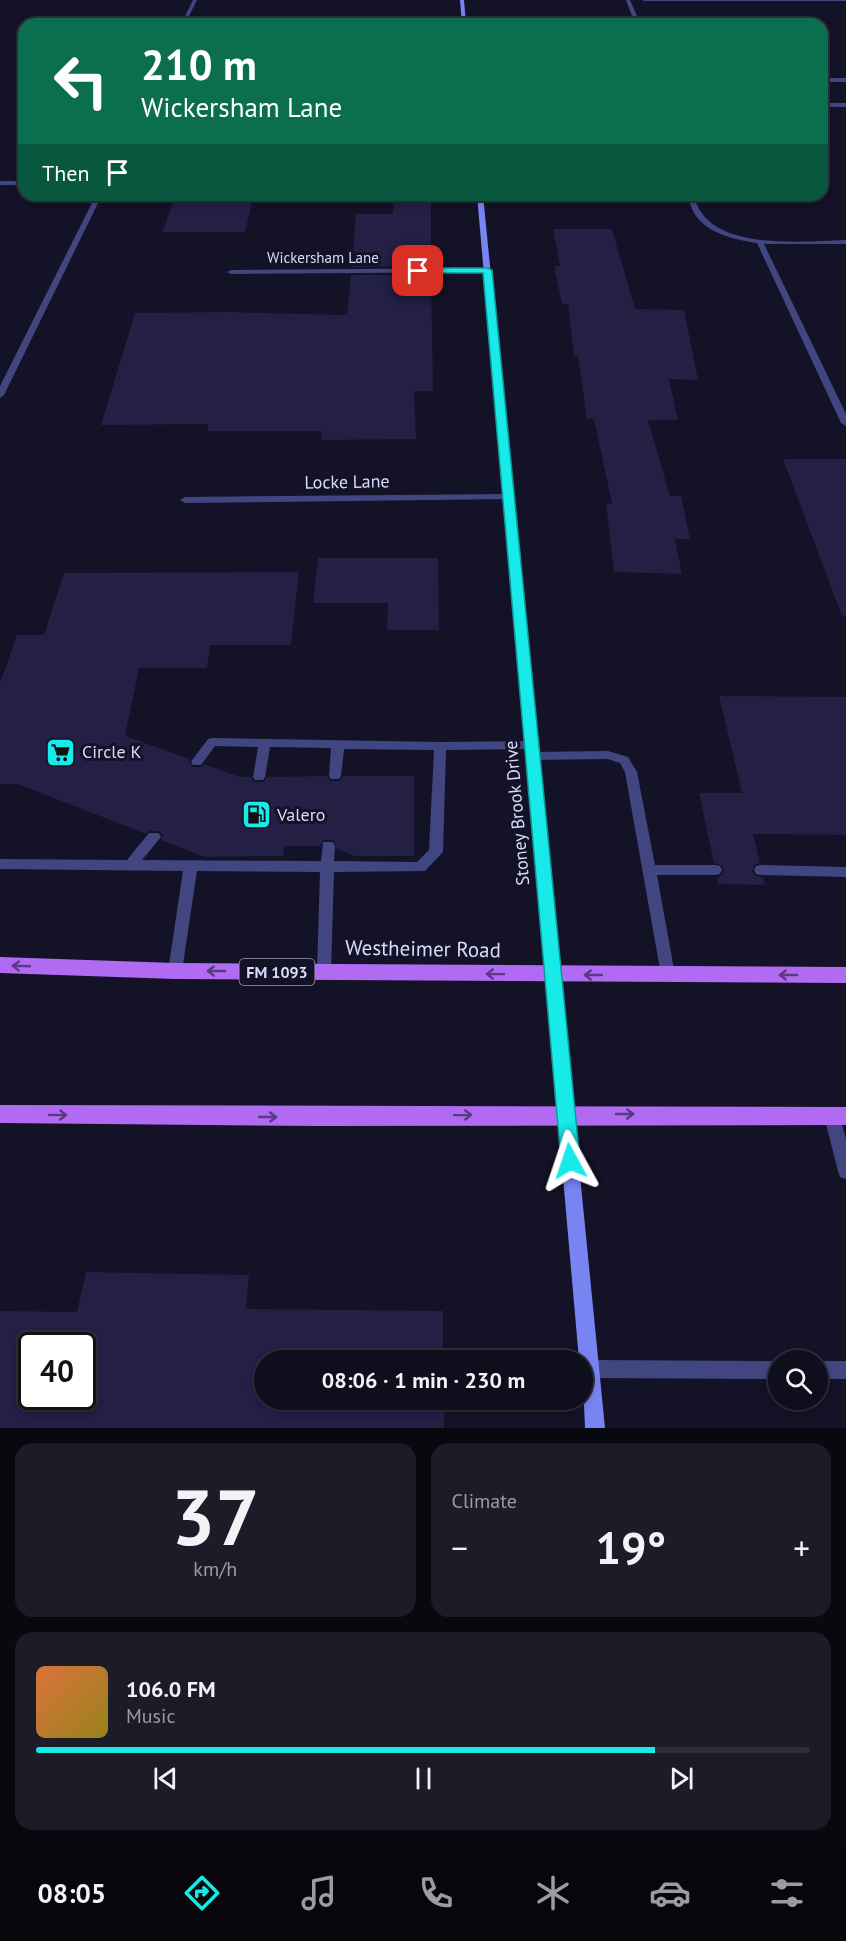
<!DOCTYPE html>
<meta charset="utf-8">
<style>
body{margin:0;font-family:"PT Sans",sans-serif;background:#1c1c29;color:#f1f3f6;height:100vh;display:flex;flex-direction:column;font-size:22px;white-space:nowrap}
*{box-sizing:border-box;margin:0}
p{font-size:20px;color:#9b9ca3}
.icon{flex:none;width:33px;height:33px;fill:none;stroke:currentColor;stroke-width:2;stroke-linecap:round;stroke-linejoin:round}
.map{position:relative;height:1428px;overflow:hidden}
.panel{display:flex;flex-direction:column;gap:15px;padding:15px;background:#08080f;flex:1}
.panel>*{flex:none}
.guide{position:absolute;left:18px;top:18px;width:810px;height:183px;border-radius:18px;box-shadow:0 3px 9px #0003,0 0 0 2px #2e2e3b;background:#0b6e4f;color:#fff;overflow:hidden}
.fabs{position:absolute;left:768px;top:1350px;display:grid;gap:12px}
.fabs a{display:grid;place-items:center;width:60px;height:60px;border-radius:50%;background:#0e0e1c;box-shadow:0 3px 9px #0003,0 0 0 2px #2e2e3b;font-size:30px}
.speed{position:absolute;left:18px;top:1332px;display:flex;gap:12px;font-size:30px;font-weight:700;text-align:center}
.speed>*{display:grid;place-content:center;width:78px;height:78px;border-radius:50%;background:#0e0e1c;box-shadow:0 3px 9px #0003,0 0 0 2px #2e2e3b;line-height:1}
.speed .limit{border:3px solid #111;border-radius:9px;background:#fff;color:#111}
.pin{position:absolute;display:grid;place-items:center;width:51px;height:51px;color:#fff;margin:-26px;border-radius:12px;box-shadow:0 3px 9px #0006}
.me{position:absolute;width:66px;margin:-33px;rotate:355deg;stroke-linejoin:round;filter:drop-shadow(0 0 4px #0008)}
.turn{display:flex;align-items:center;gap:21px;height:126px;padding:0 24px;font-size:27px}
.turn .icon{width:78px;height:78px;stroke-width:2.5}
.turn b{display:block;font-size:42px;line-height:51px}
.then{display:flex;align-items:center;height:57px;padding:0 24px;background:#0003;gap:12px;font-size:22px}
.big{font-size:45px;font-weight:700;line-height:1.1}
.panel .widget{flex:1;display:flex;flex-direction:column;justify-content:center;gap:9px;min-width:0;padding:0 21px;border-radius:18px;background:#1c1c29}
.panel .dial{align-items:center;gap:0}
.dial b{font-size:78px;line-height:1}
.song{display:flex;align-items:center;gap:18px}
.cover{width:72px;height:72px;border-radius:9px;background:linear-gradient(135deg,hsl(20 70% 55%),hsl(50 70% 35%))}
.played{height:6px;border-radius:3px;background:linear-gradient(90deg,#17eae8 80%,#2e2e3b 80%)}
.keys{display:flex;justify-content:space-around;direction:ltr}
.heat{display:flex;justify-content:space-between;align-items:center;font-size:33px;direction:ltr}
.panel .tiles{flex:1;display:grid;gap:15px;grid-template-columns:1fr 1fr}
.widget:last-child{grid-column:span 2}
.trip{position:absolute;left:254px;top:1350px;width:339px;height:60px;border-radius:30px;background:#0e0e1c;box-shadow:0 3px 9px #0003,0 0 0 2px #2e2e3b;font-weight:700;line-height:60px;text-align:center}
.dock{display:flex;height:96px;justify-content:space-around;align-items:center;background:#06060b;color:#9b9ca3}
.dock .icon{width:42px;height:42px}
.dock .active{color:#17eae8}
.dock b{font-size:27px;color:#f1f3f6}
.map>svg:first-child{display:block}
</style>
<div class="map">
<svg width="846" height="1428" viewBox="0 0 846 1428">
<rect width="100%" height="100%" fill="#131226"/>
<path fill="#231f45" fill-rule="evenodd" d="M176,195H254L245,232H162Z
M394,198H431V266L352,267L356,214H393Z
M553,229H612L635,309L684,310L698,380L669,379L678,420H648L670,496H681L690,539H675L682,574L614,572L606,503L612,504L594,419H587L578,356H574L568,304H562L554,266H560Z
M351,275H431L433,391H414L416,439L321,440L322,431H207L209,424L101,425L135,313L228,312L347,315Z
M783,459H846V615L842,616Z
M318,558H438L439,630H387L388,603H313Z
M299,572L291,645H210L207,668H139L125,736L190,759L189,763L193,767H201L204,764L240,777H251L255,782H263L267,777L327,776L331,781H339L343,776H414V856H355L337,849L333,840H323L320,846H284L283,856L204,857L161,840L163,836L159,831H149L146,834L18,784H0V683L17,635H44L64,573Z
M719,696L846,697V835L753,834L760,863L754,865L752,871L756,876L763,877L765,885L718,884L717,877L722,875L724,869L720,864L714,863L699,793H742Z
M86,1272L249,1275L246,1309L443,1311V1360H264V1400H444V1428H0V1311L77,1312ZM32,1346H82V1396H32Z"/>
<g fill="none" stroke-linecap="round" stroke-linejoin="round">
<path fill="#414680" fill-rule="evenodd" d="M193,0H197L185,24H181Z
M626,0H630L637,16H808L638,18L639,23L635,24Z
M642,0H846V1H644Z
M822,78H846V82H822Z
M822,103H846V107H822Z
M0,181H24V185H0Z
M96,195H102L4,395L0,398V386Z
M687,195H693C696,200 697,207 701,212C726,250 807,241 846,240V244H764L846,414V426L841,423L757,243C735,240 706,233 694,213C691,207 689,201 687,195Z
M212,738L440,742L532,741L538,745L532,749L446,750L443,852L425,871L334,872L331,972L329,976L324,978L319,976L317,972L320,872L197,871L182,971L180,975L175,977L170,975L168,971L183,871L0,869V859L127,860L149,833H159L161,837L142,860L321,861L323,842H333L335,846L334,861L417,862L429,850L434,750L344,749L341,776L339,779H331L329,776L331,748L270,747L265,777L263,780H255L253,777L258,747L215,746L201,765H193L191,762L193,759L208,739Z
M608,751L628,757L637,772L655,865H715L720,866L722,870L720,874L715,875H657L675,975L673,979L668,981L663,979L661,975L625,772L620,763L608,759L532,760L526,756L532,752Z
M761,865L846,867V877L761,875L756,874L754,870L756,866Z
M832,1109L838,1111L846,1139V1179L840,1177L838,1171L824,1116L826,1111Z
M590,1360L778,1361V1379L590,1378L583,1376V1362Z
M818,1361H846V1379H818Z"/>
<path fill="#414680" fill-rule="evenodd" d="M487,268L491,270L490,272L231,274L227,272L231,270Z
M509,494L512,495V499L185,503L180,500L185,497Z"/>
<path fill="#7984f3" fill-rule="evenodd" d="M460,0H464L466,24H462Z
M477,195H483L605,1428H585L582,1360H579Z"/>
<path fill="#b06bf2" fill-rule="evenodd" d="M0,957L175,963L846,967V983L175,979L0,973Z
M0,1105L846,1107V1125L317,1126L0,1123Z"/>
</g>
<defs><path id="oneway-shaft" d="M-6 0H5M1.5-3L5.5 0L1.5 3" fill="none" stroke-width="1.6" stroke-linecap="round" stroke-linejoin="round" transform="scale(1.5)"/></defs>
<g stroke="#5a3a82">
<use href="#oneway-shaft" transform="translate(21 966) rotate(-178)"/>
<use href="#oneway-shaft" transform="translate(216 971) rotate(-180)"/>
<use href="#oneway-shaft" transform="translate(495 974) rotate(-179)"/>
<use href="#oneway-shaft" transform="translate(593 975) rotate(180)"/>
<use href="#oneway-shaft" transform="translate(788 975) rotate(180)"/>
<use href="#oneway-shaft" transform="translate(625 1114)"/>
<use href="#oneway-shaft" transform="translate(58 1115) rotate(1)"/>
<use href="#oneway-shaft" transform="translate(463 1115) rotate(-1)"/>
<use href="#oneway-shaft" transform="translate(268 1117)"/>
</g>
<path fill="#17eae8" stroke="#0f9897" stroke-width="1.5" d="M418,268H488L492,270L580,1161L577,1168L570,1170L564,1168L561,1161L483,273H415V269Z"/>
<defs>
<symbol id="supermarket-square" viewBox="-11 -11 22 22"><rect x="-9" y="-9" width="18" height="18" rx="4" fill="#17eae8" stroke="#131226"/><path d="M-6-5.5h2.5l.6 2H6L4.5 2H-2.5L-4.4-4H-6ZM-1.5 3.2a1.3 1.3 0 1 0 .1 0ZM3 3.2a1.3 1.3 0 1 0 .1 0Z" fill="#111"/></symbol>
<symbol id="fuel-square" viewBox="-11 -11 22 22"><rect x="-9" y="-9" width="18" height="18" rx="4" fill="#17eae8" stroke="#131226"/><path d="M-5.5-6h7V0h2V4h1.3V-2.5L3-4.5l.8-.8L6-3V5H2.5V1h-1V6h-7ZM-4.2-4.7v3.2H.2V-4.7Z" fill="#111"/></symbol>
</defs>
<g fill-rule="evenodd">
<use href="#supermarket-square" x="44" y="736" width="33" height="33"/>
<use href="#fuel-square" x="240" y="798" width="33" height="33"/>
</g>
<g text-anchor="middle" stroke-width="6" stroke-linejoin="round" paint-order="stroke">
<g font-size="15" fill="#dadafc" stroke="#131226">
<text x="323" y="263">Wickersham Lane</text>
</g>
<rect fill="#131226" stroke="#9e9ebc" stroke-width="1.5" x="239.5" y="959" width="75" height="26" rx="4.5"/>
<g font-size="16" font-weight="bold" fill="#dadafc">
<text x="277" y="978">FM 1093</text>
</g>
<g font-size="18" fill="#dadafc" stroke="#131226">
<text transform="translate(347 482) rotate(-1)" y="6">Locke Lane</text>
<text transform="translate(517 813) rotate(-95)" y="6">Stoney Brook Drive</text>
</g>
<g font-size="18" fill="#dadafc" stroke="#131226" text-anchor="start">
<text x="82" y="758">Circle K</text>
<text x="277" y="821">Valero</text>
</g>
<g font-size="21" fill="#dadafc" stroke="#131226">
<text transform="translate(423 949) rotate(1)" y="7">Westheimer Road</text>
</g>
</g>
</svg>
<div class="fabs">
<a><svg class="icon" aria-label="search" viewBox="0 0 24 24"><circle cx="10" cy="10" r="6"/><path d="M15 15l6 6"/></svg></a>
</div>
<div class="speed"><div class="limit">40</div></div>
<div class="pin" style="left:418px;top:271px;background:#d93025"><svg class="icon" aria-label="arrive" viewBox="0 0 24 24"><path d="M6 21V4h12l-3 4 3 4H6"/></svg></div>
<svg class="me" style="left:570px;top:1161px" viewBox="-20 -20 40 40"><path d="M0-17L14 15 0 8-14 15z" fill="#17eae8" stroke="#fff" stroke-width="4"/></svg>
<div class="trip">08:06 · 1 min · 230 m</div>
<div class="guide">
<div class="turn"><svg class="icon" aria-label="left" viewBox="0 0 24 24"><path d="M17 20v-9H6M10 6l-5 5 5 5"/></svg><div><b>210 m</b>Wickersham Lane</div></div>
<div class="then">Then<svg class="icon" aria-label="arrive" viewBox="0 0 24 24"><path d="M6 21V4h12l-3 4 3 4H6"/></svg></div>
</div>
</div>
<section class="panel">
<div class="tiles">
<div class="widget dial"><b>37</b><p>km/h</p></div>
<div class="widget"><p>Climate</p>
<div class="heat"><a>−</a><b class="big">19°</b><a>+</a></div>
</div>
<div class="widget">
<div class="song"><i class="cover"></i><div><b>106.0 FM</b><p>Music</p></div></div>
<div class="played"></div>
<div class="keys"><svg class="icon" aria-label="previous" viewBox="0 0 24 24"><path d="M18 5L8 12l10 7zM5 5v14"/></svg><svg class="icon" aria-label="pause" viewBox="0 0 24 24"><path d="M8 5v14M16 5v14"/></svg><svg class="icon" aria-label="next" viewBox="0 0 24 24"><path d="M6 5l10 7-10 7zM19 5v14"/></svg></div>
</div>
</div>
</section>
<nav class="dock">
<b>08:05</b>
<svg class="icon active" aria-label="directions" viewBox="0 0 24 24"><path d="M12 3l9 9-9 9-9-9zM9 14v-3h6M13 9l2 2-2 2"/></svg>
<svg class="icon" aria-label="music" viewBox="0 0 24 24"><path d="M9 18V5l10-2v13"/><circle cx="6" cy="18" r="3"/><circle cx="16" cy="16" r="3"/></svg>
<svg class="icon" aria-label="phone" viewBox="0 0 24 24"><path d="M5 4h4l2 5-3 2q2 4 5 5l2-3 5 2v4C11 20 4 13 5 4z"/></svg>
<svg class="icon" aria-label="climate" viewBox="0 0 24 24"><path d="M12 3v18M4 7l16 10M4 17L20 7"/></svg>
<svg class="icon" aria-label="car" viewBox="0 0 24 24"><path d="M5 17H2v-5l4-1 3-4h7l3 4 3 1v5h-3M9 17h6M6 11h13"/><circle cx="7" cy="17" r="2"/><circle cx="17" cy="17" r="2"/></svg>
<svg class="icon" aria-label="filters" viewBox="0 0 24 24"><path d="M4 7h16M4 17h16"/><circle cx="9" cy="7" r="2"/><circle cx="15" cy="17" r="2"/></svg>
</nav>
